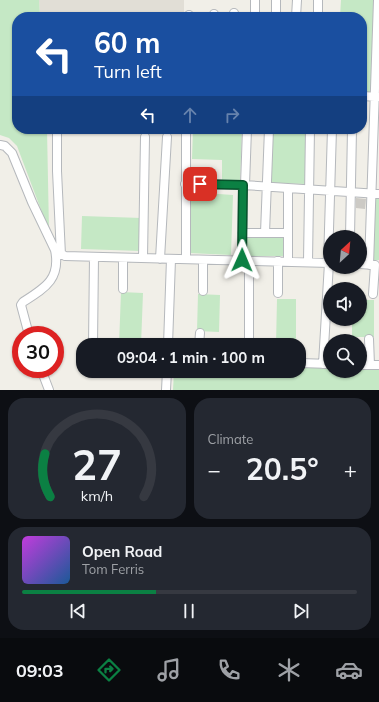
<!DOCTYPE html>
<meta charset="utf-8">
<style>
body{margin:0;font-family:Mulish,sans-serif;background:#242831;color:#f1f3f6;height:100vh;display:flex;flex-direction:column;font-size:15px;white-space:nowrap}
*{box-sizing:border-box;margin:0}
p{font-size:13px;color:#9ea1a6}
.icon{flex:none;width:22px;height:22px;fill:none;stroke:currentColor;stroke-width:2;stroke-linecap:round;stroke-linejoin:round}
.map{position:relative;height:390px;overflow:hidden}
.drawer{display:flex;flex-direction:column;gap:8px;padding:8px;background:#0d0f14;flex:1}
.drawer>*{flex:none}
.hud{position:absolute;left:12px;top:12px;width:355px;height:122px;border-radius:16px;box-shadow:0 1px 3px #0004;background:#1a4fa0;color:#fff;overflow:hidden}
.needle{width:26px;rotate:26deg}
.controls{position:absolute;left:323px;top:230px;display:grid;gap:8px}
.controls a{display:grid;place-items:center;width:44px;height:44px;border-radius:50%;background:#171b24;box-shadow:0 1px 3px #0004;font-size:20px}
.speed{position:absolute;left:12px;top:326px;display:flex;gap:8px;font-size:20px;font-weight:700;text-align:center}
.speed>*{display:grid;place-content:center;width:52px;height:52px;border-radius:50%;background:#171b24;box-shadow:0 1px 3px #0004;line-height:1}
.speed .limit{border:6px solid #d22;background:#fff;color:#111}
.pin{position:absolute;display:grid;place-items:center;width:34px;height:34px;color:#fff;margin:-17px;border-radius:8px;box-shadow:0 2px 6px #0006}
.me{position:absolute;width:44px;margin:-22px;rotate:1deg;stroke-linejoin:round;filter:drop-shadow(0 0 3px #0008)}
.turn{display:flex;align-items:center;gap:14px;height:84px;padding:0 16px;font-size:18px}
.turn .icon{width:52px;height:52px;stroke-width:2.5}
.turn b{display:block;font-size:28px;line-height:34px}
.lanes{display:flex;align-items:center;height:38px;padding:0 16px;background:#0003;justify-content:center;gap:20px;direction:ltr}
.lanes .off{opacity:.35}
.big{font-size:30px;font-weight:700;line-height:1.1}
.drawer .card{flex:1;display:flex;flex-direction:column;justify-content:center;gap:6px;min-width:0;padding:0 14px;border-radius:16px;background:#242831}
.drawer .dial{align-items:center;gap:0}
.dial svg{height:104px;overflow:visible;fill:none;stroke:#363941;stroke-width:7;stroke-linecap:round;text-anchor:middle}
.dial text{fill:#f1f3f6;stroke:none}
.song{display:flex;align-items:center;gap:12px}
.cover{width:48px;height:48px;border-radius:6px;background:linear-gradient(135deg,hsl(290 70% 55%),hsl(210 70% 35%))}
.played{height:4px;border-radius:2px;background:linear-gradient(90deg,#0b8043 40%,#363941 40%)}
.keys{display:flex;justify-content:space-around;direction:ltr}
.heat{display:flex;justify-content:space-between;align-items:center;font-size:22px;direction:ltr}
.drawer .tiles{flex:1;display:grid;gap:8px;grid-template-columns:1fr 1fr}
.card:last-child{grid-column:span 2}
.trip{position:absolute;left:76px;top:338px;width:230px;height:40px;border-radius:16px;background:#171b24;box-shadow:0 1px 3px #0004;font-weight:700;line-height:40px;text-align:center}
.dock{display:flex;height:64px;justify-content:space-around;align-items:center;background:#090b0e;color:#9ea1a6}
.dock .icon{width:28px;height:28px}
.dock .on{color:#0b8043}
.dock b{font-size:18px;color:#f1f3f6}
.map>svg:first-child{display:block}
</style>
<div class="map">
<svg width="379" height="390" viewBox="0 0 379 390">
<rect width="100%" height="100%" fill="#f1efe8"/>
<path fill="#e1ded6" d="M39,0H184V17H40Z"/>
<path fill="#c5e8c5" d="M0,0H39L40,17H17V129H47L49,231L17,146L9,138L0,135Z
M341,0H376L373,94H362V17H340Z
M193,129H242L240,183L222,182V160L192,159Z
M271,129H307L306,184L270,183Z
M190,192L233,195L231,255L189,253Z
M375,196H379V260H373Z
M82,216L142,218L141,251L81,249Z
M245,236L284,237V256H245Z
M121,292L143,293L141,345H119Z
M198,294L220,295L219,332L197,331Z
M277,299H296V345H276Z
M360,300H374V337H352V319H360Z
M299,363L330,365V371H360V366L379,367V390H173L174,371H299Z"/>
<path fill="#cccac5" d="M356,198L366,199L365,209L356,208Z"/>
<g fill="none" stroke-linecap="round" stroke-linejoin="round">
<defs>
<path id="minor" d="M189,17V15
M214,17V14
M234,17V13
M255,17V0
M276,17V0
M296,17L297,0
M318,17V0
M362,96L379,97
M57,129V171L61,255
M0,145L5,146L12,153L32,202L55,250C61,279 45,288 23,302L21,305L29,335
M185,184L243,185L379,194
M245,185L247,129
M242,233H288
M265,233L269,129
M350,237L352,129
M55,250L65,256L330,263
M123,258V289
M143,258L145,137
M160,259L167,137
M186,259V129
M242,260L243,185
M288,262V189
M308,262L310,129
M328,263L332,129
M360,264L374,265
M369,265L378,0
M203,291V260
M278,293V261
M373,294L375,265
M369,339L370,365
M93,345L94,257
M168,345L171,259
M199,345L200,333
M249,345V261
M301,363L330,364
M323,364L329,263
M360,365H379
M41,369L49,390
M166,390L167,371"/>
</defs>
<use href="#minor" stroke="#b5b8bc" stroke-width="10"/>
<use href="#minor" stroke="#fff" stroke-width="8"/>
</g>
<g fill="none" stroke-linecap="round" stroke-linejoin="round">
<defs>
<path id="route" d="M200,184L243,185L242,260"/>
</defs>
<use href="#route" stroke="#07532c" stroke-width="10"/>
<use href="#route" stroke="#0b8043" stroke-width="7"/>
</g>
</svg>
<div class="controls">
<a><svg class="needle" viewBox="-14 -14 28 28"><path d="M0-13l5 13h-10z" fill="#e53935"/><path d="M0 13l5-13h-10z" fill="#9ea1a6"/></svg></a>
<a><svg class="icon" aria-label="sound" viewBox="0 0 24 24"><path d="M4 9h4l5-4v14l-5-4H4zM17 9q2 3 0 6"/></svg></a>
<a><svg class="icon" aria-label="search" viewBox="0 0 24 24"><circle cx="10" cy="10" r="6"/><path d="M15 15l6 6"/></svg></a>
</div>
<div class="speed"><div class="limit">30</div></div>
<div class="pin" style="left:200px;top:184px;background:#d93025"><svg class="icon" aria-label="arrive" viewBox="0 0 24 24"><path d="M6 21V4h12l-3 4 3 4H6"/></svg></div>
<svg class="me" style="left:242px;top:260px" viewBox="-20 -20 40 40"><path d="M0-17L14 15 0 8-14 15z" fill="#0b8043" stroke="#fff" stroke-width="4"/></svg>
<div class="trip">09:04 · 1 min · 100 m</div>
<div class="hud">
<div class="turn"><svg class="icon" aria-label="left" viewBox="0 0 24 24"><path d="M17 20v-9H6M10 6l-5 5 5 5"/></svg><div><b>60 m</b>Turn left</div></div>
<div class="lanes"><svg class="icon" aria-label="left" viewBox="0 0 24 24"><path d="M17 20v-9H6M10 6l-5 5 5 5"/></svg><svg class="icon off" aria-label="ahead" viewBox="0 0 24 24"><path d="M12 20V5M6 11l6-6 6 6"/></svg><svg class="icon off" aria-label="right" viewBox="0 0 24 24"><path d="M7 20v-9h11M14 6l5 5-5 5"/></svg></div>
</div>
</div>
<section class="drawer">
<div class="tiles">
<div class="card dial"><svg viewBox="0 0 100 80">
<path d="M14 69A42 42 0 1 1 86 69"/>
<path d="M14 69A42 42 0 0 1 10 36" stroke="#0b8043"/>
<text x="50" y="56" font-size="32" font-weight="700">27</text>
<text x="50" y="72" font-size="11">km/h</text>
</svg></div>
<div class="card"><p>Climate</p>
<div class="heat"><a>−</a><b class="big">20.5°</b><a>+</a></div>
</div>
<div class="card">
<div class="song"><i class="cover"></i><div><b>Open Road</b><p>Tom Ferris</p></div></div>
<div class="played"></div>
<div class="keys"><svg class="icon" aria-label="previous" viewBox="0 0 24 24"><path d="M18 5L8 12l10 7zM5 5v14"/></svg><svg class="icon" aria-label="pause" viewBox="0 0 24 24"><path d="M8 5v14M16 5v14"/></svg><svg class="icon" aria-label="next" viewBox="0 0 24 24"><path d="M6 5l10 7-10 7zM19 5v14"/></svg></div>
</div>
</div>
</section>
<nav class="dock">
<b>09:03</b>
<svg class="icon on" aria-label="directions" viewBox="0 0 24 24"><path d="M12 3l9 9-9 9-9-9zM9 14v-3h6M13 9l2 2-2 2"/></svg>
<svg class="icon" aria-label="music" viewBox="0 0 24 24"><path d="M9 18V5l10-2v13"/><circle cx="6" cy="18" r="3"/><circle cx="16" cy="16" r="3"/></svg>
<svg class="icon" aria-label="phone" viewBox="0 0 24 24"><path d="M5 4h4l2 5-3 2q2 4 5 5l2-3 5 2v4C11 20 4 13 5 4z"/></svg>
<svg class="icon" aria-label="climate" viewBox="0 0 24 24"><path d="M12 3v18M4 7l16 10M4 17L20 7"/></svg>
<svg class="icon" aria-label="car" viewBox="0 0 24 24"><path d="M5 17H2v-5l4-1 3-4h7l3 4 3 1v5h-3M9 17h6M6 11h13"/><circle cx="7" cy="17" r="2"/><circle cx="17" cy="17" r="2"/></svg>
</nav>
